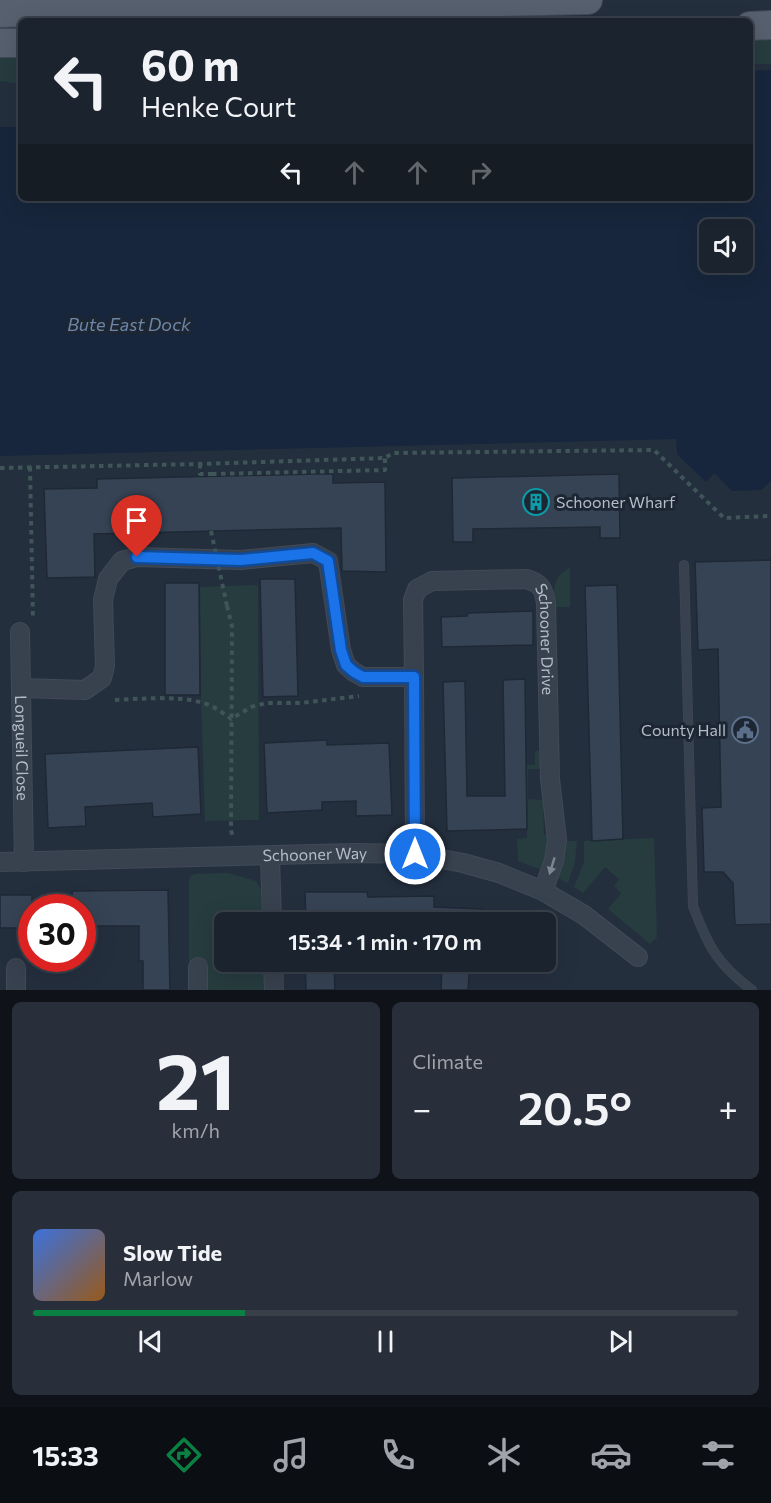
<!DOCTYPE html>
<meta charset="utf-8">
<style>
body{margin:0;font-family:Commissioner,sans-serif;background:#282f3a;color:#f1f3f6;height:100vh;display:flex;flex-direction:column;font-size:22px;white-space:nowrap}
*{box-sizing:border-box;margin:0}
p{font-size:20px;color:#a0a4aa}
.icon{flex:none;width:33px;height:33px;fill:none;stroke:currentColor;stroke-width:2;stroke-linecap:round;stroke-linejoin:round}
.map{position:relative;height:990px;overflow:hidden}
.sheet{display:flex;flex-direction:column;gap:12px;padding:12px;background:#0f1319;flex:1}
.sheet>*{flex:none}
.hud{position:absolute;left:18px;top:18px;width:735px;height:183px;border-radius:9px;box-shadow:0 6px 24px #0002,0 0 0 2px #39404a;background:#1b232e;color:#f1f3f6;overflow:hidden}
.tools{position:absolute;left:699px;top:219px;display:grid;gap:12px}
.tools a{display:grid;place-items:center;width:54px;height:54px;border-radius:9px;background:#1b232e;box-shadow:0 6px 24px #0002,0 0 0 2px #39404a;font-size:30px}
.speed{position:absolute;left:18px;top:894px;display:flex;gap:12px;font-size:30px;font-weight:700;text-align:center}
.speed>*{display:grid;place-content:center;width:78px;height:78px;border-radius:50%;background:#1b232e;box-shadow:0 6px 24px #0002,0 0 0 2px #39404a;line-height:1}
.speed .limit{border:9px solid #d22;background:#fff;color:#111}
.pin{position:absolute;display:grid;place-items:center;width:51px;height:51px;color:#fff;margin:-62px -26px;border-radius:50% 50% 50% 0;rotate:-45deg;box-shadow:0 0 6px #0007}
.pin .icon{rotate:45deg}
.me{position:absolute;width:66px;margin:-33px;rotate:0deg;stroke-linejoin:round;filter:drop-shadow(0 0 4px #0008)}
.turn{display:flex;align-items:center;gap:21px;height:126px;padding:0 24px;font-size:27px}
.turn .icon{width:78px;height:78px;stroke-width:2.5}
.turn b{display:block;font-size:42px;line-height:51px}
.lanes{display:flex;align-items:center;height:57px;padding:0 24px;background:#0003;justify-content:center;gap:30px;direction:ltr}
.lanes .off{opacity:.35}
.big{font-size:45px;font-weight:600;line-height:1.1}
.sheet .tile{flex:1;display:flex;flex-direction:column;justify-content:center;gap:9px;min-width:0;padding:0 21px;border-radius:9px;background:#282f3a}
.sheet .dial{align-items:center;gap:0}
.dial b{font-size:78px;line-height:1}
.song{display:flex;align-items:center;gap:18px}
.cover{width:72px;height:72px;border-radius:9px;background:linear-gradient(135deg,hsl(220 70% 55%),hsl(30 70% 35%))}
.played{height:6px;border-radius:3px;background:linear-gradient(90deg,#0b8043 30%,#39404a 30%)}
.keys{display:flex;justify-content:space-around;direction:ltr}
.heat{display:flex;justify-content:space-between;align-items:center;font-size:33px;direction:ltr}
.sheet .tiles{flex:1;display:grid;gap:12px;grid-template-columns:1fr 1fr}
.tile:last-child{grid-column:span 2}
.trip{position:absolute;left:214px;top:912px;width:342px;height:60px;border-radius:9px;background:#1b232e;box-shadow:0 6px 24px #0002,0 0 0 2px #39404a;font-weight:600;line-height:60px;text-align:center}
.tab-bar{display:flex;height:96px;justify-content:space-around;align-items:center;background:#0b0e12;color:#a0a4aa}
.tab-bar .icon{width:42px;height:42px}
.tab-bar .selected{color:#0b8043}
.tab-bar b{font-size:27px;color:#f1f3f6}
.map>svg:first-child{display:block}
</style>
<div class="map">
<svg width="771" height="990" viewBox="0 0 771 990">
<rect width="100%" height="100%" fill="#242f3e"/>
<path fill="#263c3f" d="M750,32H771V64H750Z
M0,51H21V84L0,81Z
M570,568V607H554C554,590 552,576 570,568Z
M258,585L259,820L205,821L201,698L200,587Z
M542,740V769H528V799L543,800L544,835H550L544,871L518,861L517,839L527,838V765H535V751H539V741Z
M654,838L657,937L650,944L608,909L621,893L614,886L619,879L605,867L583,893L574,887L584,862V841Z
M563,841H577L575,862L568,883L555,877Z
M228,873L256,881L261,889L262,922H225V962H264L265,990H206L204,961H189V882L190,876L195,874Z"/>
<path fill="#17263c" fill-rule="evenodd" d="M771,70V481L761,490L732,491L714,473L706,482L677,454L676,439L0,456V127H21V198H750V71ZM710,230H742V262H710Z"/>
<path fill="#364354" stroke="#1f2835" stroke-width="1.5" d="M315,474H333V483L385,482L386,572L342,571L341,528L94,534L95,577L47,578L44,489L97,488V479Z
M619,474L620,538H600V527L473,529V542H453L452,478Z
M771,560V924L735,925L733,883L723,872H704L702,808L721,807L718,649L698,650L695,562Z
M260,579H295L298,696L263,697Z
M165,583H199L200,695H165Z
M617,585L623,839L592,841L585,586Z
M533,611V645L442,647L441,617L467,616L468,613Z
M525,679L527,829L447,831L443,682L465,681L467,796H505L503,680Z
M327,740V745L389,743L392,815L356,816V801L322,802V810L267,813L264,743Z
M198,747L201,814L153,817L152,803L85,807L86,826L48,828L45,754Z
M168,890L170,990H143V961H139V926H82V908H73L72,891Z
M305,892H367L368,897L434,896V907L482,909V922H306Z
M0,895H32V928H0Z
M305,962H334L335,990H306Z
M442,962H470L468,990H441Z"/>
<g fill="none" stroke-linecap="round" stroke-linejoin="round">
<defs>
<path id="service" d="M684,565L693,906C708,946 717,964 752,990"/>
<g id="minor">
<path id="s1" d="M20,632L24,862"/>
<path id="s2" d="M414,677L413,600L417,589L432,581L526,579C541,583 544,589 546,604L550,779L557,840L554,861L543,891"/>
<path d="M21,688L85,690L102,678L105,666L103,600L108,579L122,561L137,557L241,560L313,553L328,561L341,650L346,665L354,672L363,677H414L415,854"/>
<path d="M270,857L272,922"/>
<path id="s3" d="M0,862L354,853L415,854L463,863L499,873L543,891L584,915L638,957"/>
<path d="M273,962L274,990"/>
<path d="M198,967V990"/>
<path d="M16,968V990"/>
</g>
<path id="primary" d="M0,13L588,0
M750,26L771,25
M0,43H21"/>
</defs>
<use href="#service" stroke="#414a57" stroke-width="10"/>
<use href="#minor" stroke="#414a57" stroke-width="20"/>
<use href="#primary" stroke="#414a57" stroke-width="30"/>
<path stroke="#3f5557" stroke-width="4" stroke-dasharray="4.5 4.5" stroke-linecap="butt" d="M200,464V474H213
M30,467L33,619
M0,468L200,464L385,458L393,453L654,450L724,518L769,516L771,514
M212,474L385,470V458
M227,606L232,626L231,830L233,838
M115,700C141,699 178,695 203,703C214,706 223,713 231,719L251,707L266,703H301L359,696"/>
<use href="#service" stroke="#38414e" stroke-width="9"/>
<use href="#minor" stroke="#38414e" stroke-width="18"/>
<use href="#primary" stroke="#56606e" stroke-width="28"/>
<path stroke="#3f5557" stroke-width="4" stroke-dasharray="4.5 4.5" stroke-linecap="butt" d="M211,531L227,606"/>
</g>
<defs><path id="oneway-solid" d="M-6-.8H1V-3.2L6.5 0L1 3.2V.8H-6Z" transform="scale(1.5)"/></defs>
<use fill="#7c8592" href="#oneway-solid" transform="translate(552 866) rotate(107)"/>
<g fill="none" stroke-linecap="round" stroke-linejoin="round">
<defs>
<path id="route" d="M137,557L241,560L313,553L328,561L341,650L346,665L354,672L363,677H414L415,854"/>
</defs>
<use href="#route" stroke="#114b97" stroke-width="15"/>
<use href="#route" stroke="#1a73e8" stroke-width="10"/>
</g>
<defs>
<symbol id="building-ring" viewBox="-11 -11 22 22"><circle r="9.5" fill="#1d2633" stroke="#0f9aa8" stroke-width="1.5"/><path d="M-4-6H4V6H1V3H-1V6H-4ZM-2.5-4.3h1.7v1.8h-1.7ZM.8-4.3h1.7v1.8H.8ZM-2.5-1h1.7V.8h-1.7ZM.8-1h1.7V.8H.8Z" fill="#0f9aa8"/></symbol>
<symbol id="civic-ring" viewBox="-11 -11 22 22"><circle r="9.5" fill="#1d2633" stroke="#5c6f8a" stroke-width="1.5"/><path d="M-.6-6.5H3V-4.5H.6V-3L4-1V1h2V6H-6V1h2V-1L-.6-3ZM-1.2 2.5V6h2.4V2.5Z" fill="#5c6f8a"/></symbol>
</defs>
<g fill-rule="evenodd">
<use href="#building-ring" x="521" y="487" width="30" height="30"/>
<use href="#civic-ring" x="730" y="715" width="30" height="30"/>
</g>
<g text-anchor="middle" stroke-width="6" stroke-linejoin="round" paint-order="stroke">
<g font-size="16" fill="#b4bcc9" stroke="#1d2633" text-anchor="start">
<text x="556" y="508">Schooner Wharf</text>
<text x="726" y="736" text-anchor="end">County Hall</text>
</g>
<g font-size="16" fill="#b4bcc9" stroke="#1d2633">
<text dy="6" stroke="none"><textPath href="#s2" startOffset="270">Schooner Drive</textPath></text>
<text dy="6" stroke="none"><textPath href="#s1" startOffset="116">Longueil Close</textPath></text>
<text dy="6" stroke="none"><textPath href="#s3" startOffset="315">Schooner Way</textPath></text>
</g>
<g font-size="18" font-style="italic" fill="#6d86a8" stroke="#1d2633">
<text x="129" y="331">Bute East Dock</text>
</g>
</g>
</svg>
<div class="tools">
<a><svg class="icon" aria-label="sound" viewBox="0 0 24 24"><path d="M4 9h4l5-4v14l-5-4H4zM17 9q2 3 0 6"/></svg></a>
</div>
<div class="speed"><div class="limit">30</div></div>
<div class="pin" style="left:137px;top:557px;background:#d93025"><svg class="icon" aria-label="arrive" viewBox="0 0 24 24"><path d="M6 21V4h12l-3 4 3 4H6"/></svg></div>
<svg class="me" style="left:415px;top:854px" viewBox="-20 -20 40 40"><circle r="17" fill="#1a73e8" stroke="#fff" stroke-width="3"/><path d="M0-11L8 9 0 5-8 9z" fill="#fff"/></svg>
<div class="trip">15:34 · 1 min · 170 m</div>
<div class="hud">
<div class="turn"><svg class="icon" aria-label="left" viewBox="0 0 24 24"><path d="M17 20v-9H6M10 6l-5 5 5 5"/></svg><div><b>60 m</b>Henke Court</div></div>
<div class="lanes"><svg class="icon" aria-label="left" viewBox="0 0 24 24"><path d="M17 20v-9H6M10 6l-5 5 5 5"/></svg><svg class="icon off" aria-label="ahead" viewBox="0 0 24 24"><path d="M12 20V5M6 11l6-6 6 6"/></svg><svg class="icon off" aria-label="ahead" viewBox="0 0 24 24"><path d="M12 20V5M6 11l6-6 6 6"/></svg><svg class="icon off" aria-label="right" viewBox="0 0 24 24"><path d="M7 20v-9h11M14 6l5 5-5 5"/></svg></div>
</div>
</div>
<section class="sheet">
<div class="tiles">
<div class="tile dial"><b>21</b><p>km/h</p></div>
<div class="tile"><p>Climate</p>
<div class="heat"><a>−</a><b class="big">20.5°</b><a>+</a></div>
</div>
<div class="tile">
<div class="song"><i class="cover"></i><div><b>Slow Tide</b><p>Marlow</p></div></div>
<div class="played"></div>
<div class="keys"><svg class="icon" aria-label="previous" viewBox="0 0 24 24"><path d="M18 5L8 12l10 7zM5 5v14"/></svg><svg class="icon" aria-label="pause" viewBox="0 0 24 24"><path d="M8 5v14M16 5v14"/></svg><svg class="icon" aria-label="next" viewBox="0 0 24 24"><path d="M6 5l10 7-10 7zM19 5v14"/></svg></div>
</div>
</div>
</section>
<nav class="tab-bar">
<b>15:33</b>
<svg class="icon selected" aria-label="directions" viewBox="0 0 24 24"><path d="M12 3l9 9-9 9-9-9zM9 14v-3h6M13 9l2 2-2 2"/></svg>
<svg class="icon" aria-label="music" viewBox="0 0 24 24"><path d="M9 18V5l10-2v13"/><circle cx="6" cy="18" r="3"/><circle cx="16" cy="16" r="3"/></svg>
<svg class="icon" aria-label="phone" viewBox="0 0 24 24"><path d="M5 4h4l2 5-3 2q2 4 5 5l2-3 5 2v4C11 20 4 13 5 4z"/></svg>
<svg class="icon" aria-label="climate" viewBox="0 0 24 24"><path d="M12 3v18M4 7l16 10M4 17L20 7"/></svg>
<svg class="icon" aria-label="car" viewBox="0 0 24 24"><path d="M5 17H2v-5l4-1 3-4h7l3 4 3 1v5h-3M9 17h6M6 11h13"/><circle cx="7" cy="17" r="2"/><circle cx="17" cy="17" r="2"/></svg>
<svg class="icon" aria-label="filters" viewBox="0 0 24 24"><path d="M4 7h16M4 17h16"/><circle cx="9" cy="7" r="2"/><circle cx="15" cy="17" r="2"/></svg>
</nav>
